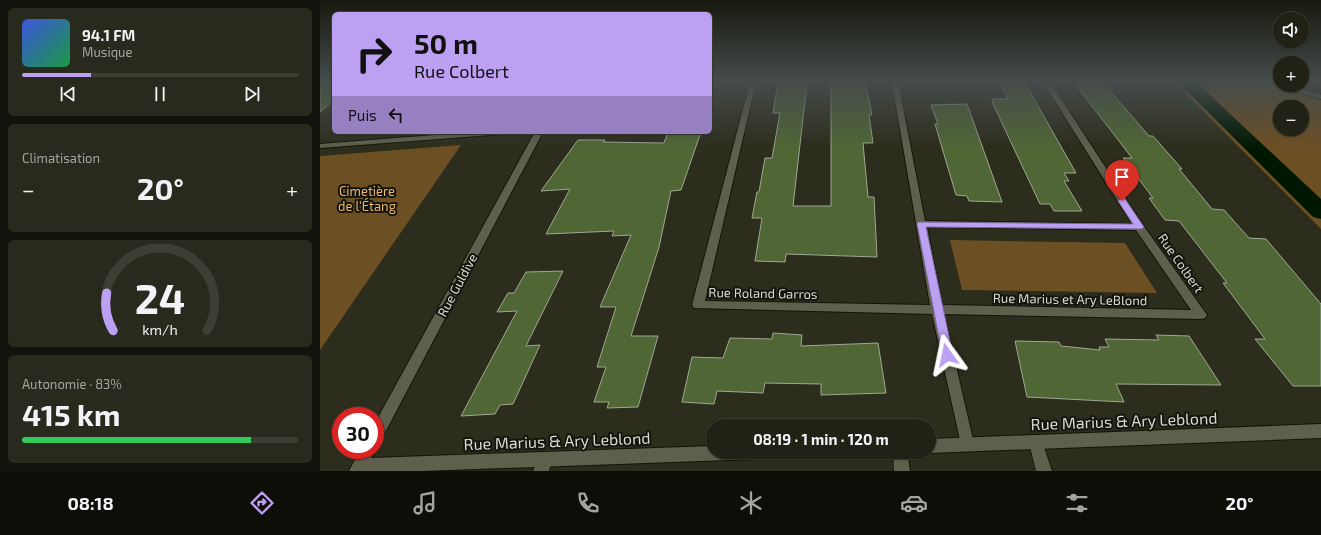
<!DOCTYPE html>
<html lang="fr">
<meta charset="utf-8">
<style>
body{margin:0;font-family:"Exo 2",sans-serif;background:#292a1e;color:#f1f3f6;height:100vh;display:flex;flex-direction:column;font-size:15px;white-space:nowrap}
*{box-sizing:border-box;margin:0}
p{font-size:13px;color:#a2a4a0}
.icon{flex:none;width:22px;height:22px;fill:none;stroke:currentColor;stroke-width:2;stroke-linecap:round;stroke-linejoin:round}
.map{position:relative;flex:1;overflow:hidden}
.side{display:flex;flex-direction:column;gap:8px;padding:8px;background:#12130c;width:320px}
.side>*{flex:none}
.top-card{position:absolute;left:12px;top:12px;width:380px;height:122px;border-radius:6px;box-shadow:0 1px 3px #0004,0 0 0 1px #3e3f34;background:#bca0f2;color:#111;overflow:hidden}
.buttons{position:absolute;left:953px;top:12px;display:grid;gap:8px}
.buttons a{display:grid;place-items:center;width:36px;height:36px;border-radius:50%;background:#212215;box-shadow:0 1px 3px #0004,0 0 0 1px #3e3f34;font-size:20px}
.speed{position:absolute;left:12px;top:407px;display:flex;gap:8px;font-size:20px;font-weight:700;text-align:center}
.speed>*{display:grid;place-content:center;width:52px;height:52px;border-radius:50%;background:#212215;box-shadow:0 1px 3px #0004,0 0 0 1px #3e3f34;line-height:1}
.speed .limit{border:6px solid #d22;background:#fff;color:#111}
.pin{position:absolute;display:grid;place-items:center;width:34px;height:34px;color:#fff;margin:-41px -17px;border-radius:50% 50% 50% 0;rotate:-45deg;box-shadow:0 0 4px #0007}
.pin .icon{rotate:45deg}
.me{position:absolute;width:44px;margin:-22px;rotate:348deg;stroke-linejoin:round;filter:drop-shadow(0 0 3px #0008)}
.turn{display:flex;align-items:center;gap:14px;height:84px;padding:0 16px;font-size:18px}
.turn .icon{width:52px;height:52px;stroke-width:2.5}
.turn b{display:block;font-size:28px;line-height:34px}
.then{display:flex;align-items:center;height:38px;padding:0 16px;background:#0003;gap:8px;font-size:15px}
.big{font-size:30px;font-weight:700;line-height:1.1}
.side .card{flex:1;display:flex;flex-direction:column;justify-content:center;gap:6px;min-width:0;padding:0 14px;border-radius:6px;background:#292a1e}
.side .dial{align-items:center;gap:0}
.dial svg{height:104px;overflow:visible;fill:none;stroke:#3e3f34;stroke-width:7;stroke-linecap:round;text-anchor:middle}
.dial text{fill:#f1f3f6;stroke:none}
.song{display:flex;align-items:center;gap:12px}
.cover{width:48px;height:48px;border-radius:6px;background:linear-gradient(135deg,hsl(230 70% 55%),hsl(140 70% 35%))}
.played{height:4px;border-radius:2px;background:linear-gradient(90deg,#bca0f2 25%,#3e3f34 25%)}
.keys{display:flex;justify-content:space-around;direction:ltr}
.heat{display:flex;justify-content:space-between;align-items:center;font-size:22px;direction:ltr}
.charge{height:6px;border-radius:3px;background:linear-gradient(90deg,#34c759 83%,#3e3f34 0)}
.trip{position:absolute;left:386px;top:419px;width:230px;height:40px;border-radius:20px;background:#212215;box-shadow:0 1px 3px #0004,0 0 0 1px #3e3f34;font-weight:700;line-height:40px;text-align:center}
.tabs{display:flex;height:64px;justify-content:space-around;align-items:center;background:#0d0e08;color:#a2a4a0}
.tabs .icon{width:28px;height:28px}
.tabs .current{color:#bca0f2}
.tabs b{font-size:18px;color:#f1f3f6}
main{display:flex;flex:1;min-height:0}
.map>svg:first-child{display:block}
</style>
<main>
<section class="side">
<div class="card">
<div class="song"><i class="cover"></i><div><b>94.1 FM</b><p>Musique</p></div></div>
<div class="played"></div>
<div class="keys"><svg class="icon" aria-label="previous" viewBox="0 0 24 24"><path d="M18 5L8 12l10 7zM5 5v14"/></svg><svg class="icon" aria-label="pause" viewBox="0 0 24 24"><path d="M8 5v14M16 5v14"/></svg><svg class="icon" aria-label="next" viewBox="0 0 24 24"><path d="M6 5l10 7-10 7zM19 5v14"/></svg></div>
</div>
<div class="card"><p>Climatisation</p>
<div class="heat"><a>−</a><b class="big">20°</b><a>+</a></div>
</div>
<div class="card dial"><svg viewBox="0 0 100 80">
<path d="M14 69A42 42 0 1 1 86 69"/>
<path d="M14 69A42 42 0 0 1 9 40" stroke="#bca0f2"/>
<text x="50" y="56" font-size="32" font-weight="700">24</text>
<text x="50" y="72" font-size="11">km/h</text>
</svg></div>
<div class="card"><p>Autonomie · 83%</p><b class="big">415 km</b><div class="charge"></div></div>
</section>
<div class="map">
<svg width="1001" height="471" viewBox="0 0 1001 471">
<rect width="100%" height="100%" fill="#2c2d1c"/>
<path fill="#6d4f24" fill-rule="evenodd" d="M854,82H942L1001,100V229ZM960,107H982V129H960Z
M141,145L0,350V156Z
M630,240L805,243L837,293L642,290Z"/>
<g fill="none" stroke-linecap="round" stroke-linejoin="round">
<path fill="#001802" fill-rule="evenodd" d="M858,82H876L1001,199V219L993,217Z"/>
</g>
<path fill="#506635" stroke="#9fa895" d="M0,82H14V100L0,112Z
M458,82L487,83L473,206H511V83L545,82L552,115H549L553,143H543L548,197H554L557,257L466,254L465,262L435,261L442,218H432L437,192H439L445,158H452L460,113H453Z
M679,82L705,83L756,173H744L749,181H744L762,211H734L730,204H720L673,104L672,99H688Z
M755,84L785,85L829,136H833L862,169H859L892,209L904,210L929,238L946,239L1001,304V386H973L935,339H945L903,283H907L859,221L845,220L829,198H833L803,158H812Z
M647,104L682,202L649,201L647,196L636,195L615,124H618L611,105Z
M348,132H381L361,190L351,191L339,247L311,336H338L318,407L287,408L289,402H274L286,367H277L296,307H280L311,235L292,236L294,231L226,234L250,189L221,191L258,140H285L283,142L344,143Z
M243,271L206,346L220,345L193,404L180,405L175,414L141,416L197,311L177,312L188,293H194L206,272Z
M453,333L482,335L481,346L558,343L566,393L501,395V384L445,383L443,393L397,391L394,404L362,402L372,357L403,358L410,338L452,339Z
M836,335L869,336L901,385L796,384L804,402L707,397L695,341L739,342L741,346L780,350L779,347H789L785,339L839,340Z"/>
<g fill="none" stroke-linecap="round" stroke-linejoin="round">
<defs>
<path id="service" d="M960,83V85H967L1001,95V99L958,86L957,85Z"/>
<path id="minor" d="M430,82H436L385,301L610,305L572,82H578L605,221L812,224L723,82H730L823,225L887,315L885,318L881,319L624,314L654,444L652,449L647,451L642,449L612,314L374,308L372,305ZM607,227L816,230L871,310L622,305Z
M153,132H188L184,134L0,148V144Z
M716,436L721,438L732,471H716L709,443L711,438Z
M573,452H587L590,471H574Z
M225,453L230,455L232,460L229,471H213L220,455Z"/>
<path id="tertiary" d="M215,132H223L60,442L55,444V423Z
M1001,424V438L609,453L607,452H609V439Z
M393,446V452H443L441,457L436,459L103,471H29L40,450L55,449L51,458Z"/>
</defs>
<use href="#service" stroke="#151506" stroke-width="2"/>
<use href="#minor" stroke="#151506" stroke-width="2"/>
<use href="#tertiary" stroke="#151506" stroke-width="2"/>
<use href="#service" fill="#5e5f4c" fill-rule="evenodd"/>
<use href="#minor" fill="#5e5f4c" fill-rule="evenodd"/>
<use href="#tertiary" fill="#5e5f4c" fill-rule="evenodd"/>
</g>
<linearGradient id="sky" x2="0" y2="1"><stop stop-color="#18190f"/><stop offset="0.55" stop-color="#454c4b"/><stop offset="1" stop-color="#454c4b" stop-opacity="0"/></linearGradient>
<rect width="1001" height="148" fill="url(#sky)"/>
<path fill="#bca0f2" stroke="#7a689d" d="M802,198L805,199L824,227L822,229L606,227L633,355L631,359H623L597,224L598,222L813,224L798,201Z"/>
<g text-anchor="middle" stroke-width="4" stroke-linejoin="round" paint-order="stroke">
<g font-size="13" fill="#ebb66f" stroke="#14150d">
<text x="47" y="196">Cimetière<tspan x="47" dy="15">de l'Étang</tspan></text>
</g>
<g font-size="13" fill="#d9dad0" stroke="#14150d">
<text transform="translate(861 263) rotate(55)" y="5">Rue Colbert</text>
<text transform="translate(137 285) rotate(-62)" y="5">Rue Guldive</text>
<text transform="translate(443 293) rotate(1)" y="5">Rue Roland Garros</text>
<text transform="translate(750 299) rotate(1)" y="5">Rue Marius et Ary LeBlond</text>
</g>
<g font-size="16" fill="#d9dad0" stroke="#14150d">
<text transform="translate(804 421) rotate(-2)" y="6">Rue Marius &amp; Ary Leblond</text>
<text transform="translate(237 441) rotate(-2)" y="6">Rue Marius &amp; Ary Leblond</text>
</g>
</g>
</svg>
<div class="buttons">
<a><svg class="icon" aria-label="sound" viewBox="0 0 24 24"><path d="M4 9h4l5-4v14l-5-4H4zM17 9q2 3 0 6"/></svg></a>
<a>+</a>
<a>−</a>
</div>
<div class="speed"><div class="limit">30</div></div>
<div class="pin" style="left:802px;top:201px;background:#d93025"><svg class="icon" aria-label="arrive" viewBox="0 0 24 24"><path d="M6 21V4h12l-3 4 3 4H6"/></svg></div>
<svg class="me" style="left:627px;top:355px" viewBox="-20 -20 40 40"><path d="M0-17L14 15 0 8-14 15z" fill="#bca0f2" stroke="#fff" stroke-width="4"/></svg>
<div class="trip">08:19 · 1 min · 120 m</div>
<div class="top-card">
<div class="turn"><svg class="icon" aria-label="right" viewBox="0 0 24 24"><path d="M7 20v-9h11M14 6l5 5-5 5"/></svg><div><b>50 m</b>Rue Colbert</div></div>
<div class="then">Puis<svg class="icon" aria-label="left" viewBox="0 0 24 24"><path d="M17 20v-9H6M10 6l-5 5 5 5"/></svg></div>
</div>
</div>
</main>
<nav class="tabs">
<b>08:18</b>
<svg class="icon current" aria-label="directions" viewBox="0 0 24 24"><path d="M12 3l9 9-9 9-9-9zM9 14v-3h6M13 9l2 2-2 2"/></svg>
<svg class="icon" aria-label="music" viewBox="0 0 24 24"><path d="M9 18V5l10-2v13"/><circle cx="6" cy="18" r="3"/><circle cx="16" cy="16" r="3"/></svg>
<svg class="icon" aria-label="phone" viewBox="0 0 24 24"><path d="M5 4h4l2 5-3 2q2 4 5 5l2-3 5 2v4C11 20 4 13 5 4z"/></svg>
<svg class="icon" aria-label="climate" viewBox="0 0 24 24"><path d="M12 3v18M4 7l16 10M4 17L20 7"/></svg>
<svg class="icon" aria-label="car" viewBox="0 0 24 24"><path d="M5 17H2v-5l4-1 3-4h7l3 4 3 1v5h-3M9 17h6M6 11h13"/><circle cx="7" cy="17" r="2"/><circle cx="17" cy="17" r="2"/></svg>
<svg class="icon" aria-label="filters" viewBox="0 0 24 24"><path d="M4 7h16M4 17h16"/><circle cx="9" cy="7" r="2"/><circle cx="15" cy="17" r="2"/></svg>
<b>20°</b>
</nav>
